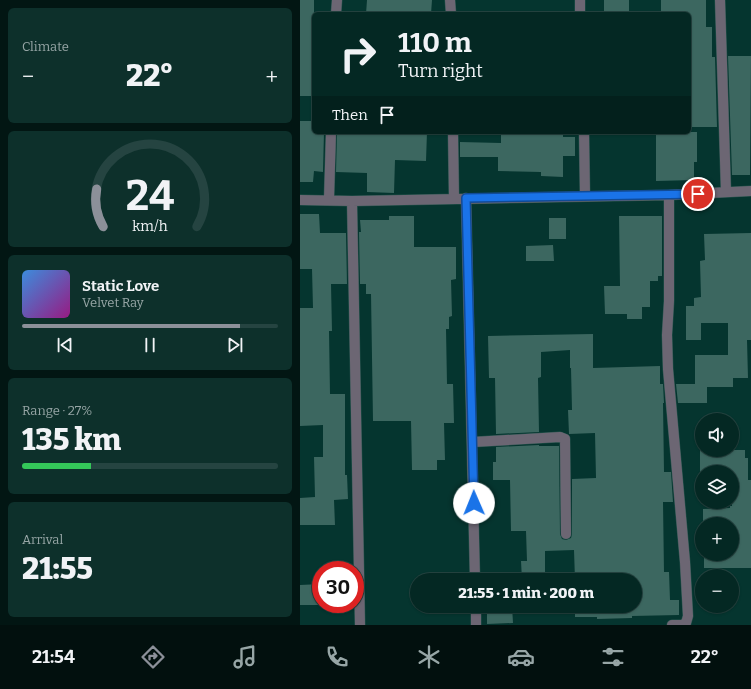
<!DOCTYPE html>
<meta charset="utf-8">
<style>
body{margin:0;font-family:Bitter,serif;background:#0d302b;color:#f1f3f6;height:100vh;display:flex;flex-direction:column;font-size:15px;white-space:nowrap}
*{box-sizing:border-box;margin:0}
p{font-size:13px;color:#97a6a6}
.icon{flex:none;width:22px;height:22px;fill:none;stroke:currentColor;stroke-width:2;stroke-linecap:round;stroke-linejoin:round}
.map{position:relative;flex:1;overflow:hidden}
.sheet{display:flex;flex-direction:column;gap:8px;padding:8px;background:#021613;width:300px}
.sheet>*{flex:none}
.guide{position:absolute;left:12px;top:12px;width:379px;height:122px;border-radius:6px;box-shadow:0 1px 3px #0004,0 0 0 1px #254441;background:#042823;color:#f1f3f6;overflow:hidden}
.tools{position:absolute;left:395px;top:413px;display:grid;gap:8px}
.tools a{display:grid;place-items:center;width:44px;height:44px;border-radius:50%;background:#042823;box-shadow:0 1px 3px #0004,0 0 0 1px #254441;font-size:20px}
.speed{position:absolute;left:12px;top:561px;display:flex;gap:8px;font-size:20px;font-weight:700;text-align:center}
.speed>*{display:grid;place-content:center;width:52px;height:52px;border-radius:50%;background:#042823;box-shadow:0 1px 3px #0004,0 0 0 1px #254441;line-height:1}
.speed .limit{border:6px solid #d22;background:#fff;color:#111}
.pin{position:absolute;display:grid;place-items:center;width:34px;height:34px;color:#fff;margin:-17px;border:2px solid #fff;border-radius:50%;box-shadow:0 1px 4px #0007}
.me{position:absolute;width:44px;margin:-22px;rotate:359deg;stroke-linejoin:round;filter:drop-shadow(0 0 3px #0008)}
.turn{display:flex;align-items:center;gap:14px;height:84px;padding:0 20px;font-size:18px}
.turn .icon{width:52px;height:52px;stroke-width:2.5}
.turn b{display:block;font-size:28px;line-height:34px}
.then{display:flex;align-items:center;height:38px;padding:0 20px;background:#0003;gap:8px;font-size:15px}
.big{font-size:30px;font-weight:800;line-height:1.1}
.sheet .widget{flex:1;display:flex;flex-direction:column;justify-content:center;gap:6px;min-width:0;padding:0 14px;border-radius:6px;background:#0d302b}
.sheet .dial{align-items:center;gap:0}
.dial svg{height:104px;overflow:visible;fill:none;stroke:#254441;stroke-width:7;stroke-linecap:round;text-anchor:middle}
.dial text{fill:#f1f3f6;stroke:none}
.song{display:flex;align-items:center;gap:12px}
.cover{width:48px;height:48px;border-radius:6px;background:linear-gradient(135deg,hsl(210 70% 55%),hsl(310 70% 35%))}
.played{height:4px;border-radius:2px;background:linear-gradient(90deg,#8c9099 85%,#254441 85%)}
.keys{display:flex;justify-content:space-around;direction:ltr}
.heat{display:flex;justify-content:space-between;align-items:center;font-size:22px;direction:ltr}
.charge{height:6px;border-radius:3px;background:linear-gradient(90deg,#34c759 27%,#254441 0)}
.trip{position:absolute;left:110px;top:573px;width:232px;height:40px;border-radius:20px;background:#042823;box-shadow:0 1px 3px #0004,0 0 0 1px #254441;font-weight:800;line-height:40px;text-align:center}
.tab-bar{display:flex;height:64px;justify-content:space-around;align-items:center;background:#02100e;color:#97a6a6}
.tab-bar .icon{width:28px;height:28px}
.tab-bar .active{color:#8c9099}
.tab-bar b{font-size:18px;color:#f1f3f6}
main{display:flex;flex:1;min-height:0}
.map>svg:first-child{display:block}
</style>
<main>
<section class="sheet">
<div class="widget"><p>Climate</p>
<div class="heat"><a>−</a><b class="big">22°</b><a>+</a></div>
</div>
<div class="widget dial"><svg viewBox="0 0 100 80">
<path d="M14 69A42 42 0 1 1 86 69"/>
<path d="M14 69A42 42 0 0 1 9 40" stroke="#8c9099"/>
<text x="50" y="56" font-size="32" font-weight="700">24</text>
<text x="50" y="72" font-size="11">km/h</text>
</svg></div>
<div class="widget">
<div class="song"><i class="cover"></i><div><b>Static Love</b><p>Velvet Ray</p></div></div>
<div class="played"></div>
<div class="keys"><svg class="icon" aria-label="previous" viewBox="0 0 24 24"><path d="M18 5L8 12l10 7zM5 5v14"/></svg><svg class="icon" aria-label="pause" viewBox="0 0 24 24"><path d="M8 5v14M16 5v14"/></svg><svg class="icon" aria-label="next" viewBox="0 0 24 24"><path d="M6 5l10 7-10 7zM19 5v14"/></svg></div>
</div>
<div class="widget"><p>Range · 27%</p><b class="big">135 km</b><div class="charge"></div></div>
<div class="widget"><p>Arrival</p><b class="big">21:55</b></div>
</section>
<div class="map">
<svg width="451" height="625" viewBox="0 0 451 625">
<rect width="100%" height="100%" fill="#05352f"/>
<path fill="#3c6760" d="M0,0H14V53L11,96H0Z
M67,0H132L131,14H66Z
M304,0H329V14H304Z
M361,0H406V27H412V57H415L417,127H389V14H361Z
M428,56H451L450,175H432Z
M0,121H14L13,132H24L23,172L14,171L13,182H0Z
M37,132H127L126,161L95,160L94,193L67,192V173L36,172Z
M356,132H397V162H394V180L356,181Z
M201,134L263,135V137H275V156H263V177L241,176V172L198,171V157H160V142L201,143Z
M0,214H19L20,233H46L47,284H31L32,331H29L30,394H45V475H47L48,499L34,500L35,525H0V498L15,497L14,457H23V425L0,426V308H13L12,269H0Z
M89,216H114V247H156V279L151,280L152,316L149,317V329H146L147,384H153L154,423H144L145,460H137V470H112L111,421H73L71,294H66V284H60L59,232H61L60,220H89Z
M319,216H362V276H358V281H350V307H342V319H327V314H305L304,286H320Z
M249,218H266V239H249Z
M451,233V340H447L448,378H433V387H407V403H378L376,384H395V355H428V323H401V340H386V306H394V298L401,297L400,261L405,260L404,234Z
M253,245L254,261H226V246Z
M293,334V368L360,366V384H363L364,403H363L364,472H371L373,502H363L364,572H369L370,600H379V615L332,616V618L297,619V617H275V606H335V580H275L274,550L245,551V580H222L221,561H227L226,531H211L210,480H193V462H196V447L239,445V446H259L260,534L262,539L266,540L271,538L272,534V479L296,478L295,433L269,434L268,410H272L271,368H270V350L241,352V377L238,378L239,432L196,434L195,378H189L188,336Z
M400,450H445V458H448V480H451V568H404V554H432V524H403V509L430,508V506H432V472H400Z
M21,584V605H0V585Z
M187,606H212L213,623L187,624Z
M222,606H246V613H222Z"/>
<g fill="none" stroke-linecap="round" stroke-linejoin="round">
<defs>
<path id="minor" d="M150,0L151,14
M280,0V14
M420,0L426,192
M36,14L37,0
M153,132L154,199
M284,132L285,196
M369,195V301L367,335L368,369L385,562L388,616L386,623L382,625H372
M166,198L175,580
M29,199L31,132
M0,200L52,201L369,195L451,191
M52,201L60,625
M173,442L260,437L265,439L266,534
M176,606V625"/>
</defs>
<use href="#minor" stroke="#28544e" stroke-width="11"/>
<use href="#minor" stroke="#6c6673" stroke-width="10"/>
</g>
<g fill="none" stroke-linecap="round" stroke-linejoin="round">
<defs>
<path id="route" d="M174,503L166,198L398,194"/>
</defs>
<use href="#route" stroke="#114b97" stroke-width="10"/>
<use href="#route" stroke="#1a73e8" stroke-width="7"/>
</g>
</svg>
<div class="tools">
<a><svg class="icon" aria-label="sound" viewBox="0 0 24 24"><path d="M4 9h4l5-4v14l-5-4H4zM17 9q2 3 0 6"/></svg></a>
<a><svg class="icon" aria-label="layers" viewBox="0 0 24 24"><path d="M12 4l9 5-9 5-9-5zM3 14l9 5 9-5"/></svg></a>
<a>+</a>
<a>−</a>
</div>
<div class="speed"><div class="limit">30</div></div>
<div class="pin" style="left:398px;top:194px;background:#d93025"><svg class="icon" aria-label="arrive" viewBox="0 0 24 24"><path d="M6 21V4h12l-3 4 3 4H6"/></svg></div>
<svg class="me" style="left:174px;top:503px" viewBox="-20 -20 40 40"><circle r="19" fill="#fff"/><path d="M0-13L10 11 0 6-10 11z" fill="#1a73e8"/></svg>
<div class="trip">21:55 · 1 min · 200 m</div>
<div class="guide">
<div class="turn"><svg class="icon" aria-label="right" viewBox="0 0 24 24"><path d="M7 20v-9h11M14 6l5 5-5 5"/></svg><div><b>110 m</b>Turn right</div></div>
<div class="then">Then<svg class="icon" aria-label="arrive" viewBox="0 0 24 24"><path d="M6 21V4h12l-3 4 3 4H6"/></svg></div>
</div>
</div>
</main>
<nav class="tab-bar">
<b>21:54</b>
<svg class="icon active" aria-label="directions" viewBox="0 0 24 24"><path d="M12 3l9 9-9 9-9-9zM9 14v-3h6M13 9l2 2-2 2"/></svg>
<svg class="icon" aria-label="music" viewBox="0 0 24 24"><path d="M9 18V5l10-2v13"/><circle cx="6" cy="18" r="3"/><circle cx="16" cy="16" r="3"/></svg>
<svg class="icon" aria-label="phone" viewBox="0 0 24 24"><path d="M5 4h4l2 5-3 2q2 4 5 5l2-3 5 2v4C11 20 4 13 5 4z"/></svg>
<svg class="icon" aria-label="climate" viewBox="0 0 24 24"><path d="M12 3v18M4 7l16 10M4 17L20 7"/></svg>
<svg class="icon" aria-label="car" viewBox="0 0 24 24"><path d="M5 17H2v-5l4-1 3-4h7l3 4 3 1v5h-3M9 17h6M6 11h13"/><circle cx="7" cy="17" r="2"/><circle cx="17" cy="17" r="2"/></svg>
<svg class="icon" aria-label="filters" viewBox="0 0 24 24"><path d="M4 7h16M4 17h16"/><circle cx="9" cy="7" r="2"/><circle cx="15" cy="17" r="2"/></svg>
<b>22°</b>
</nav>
